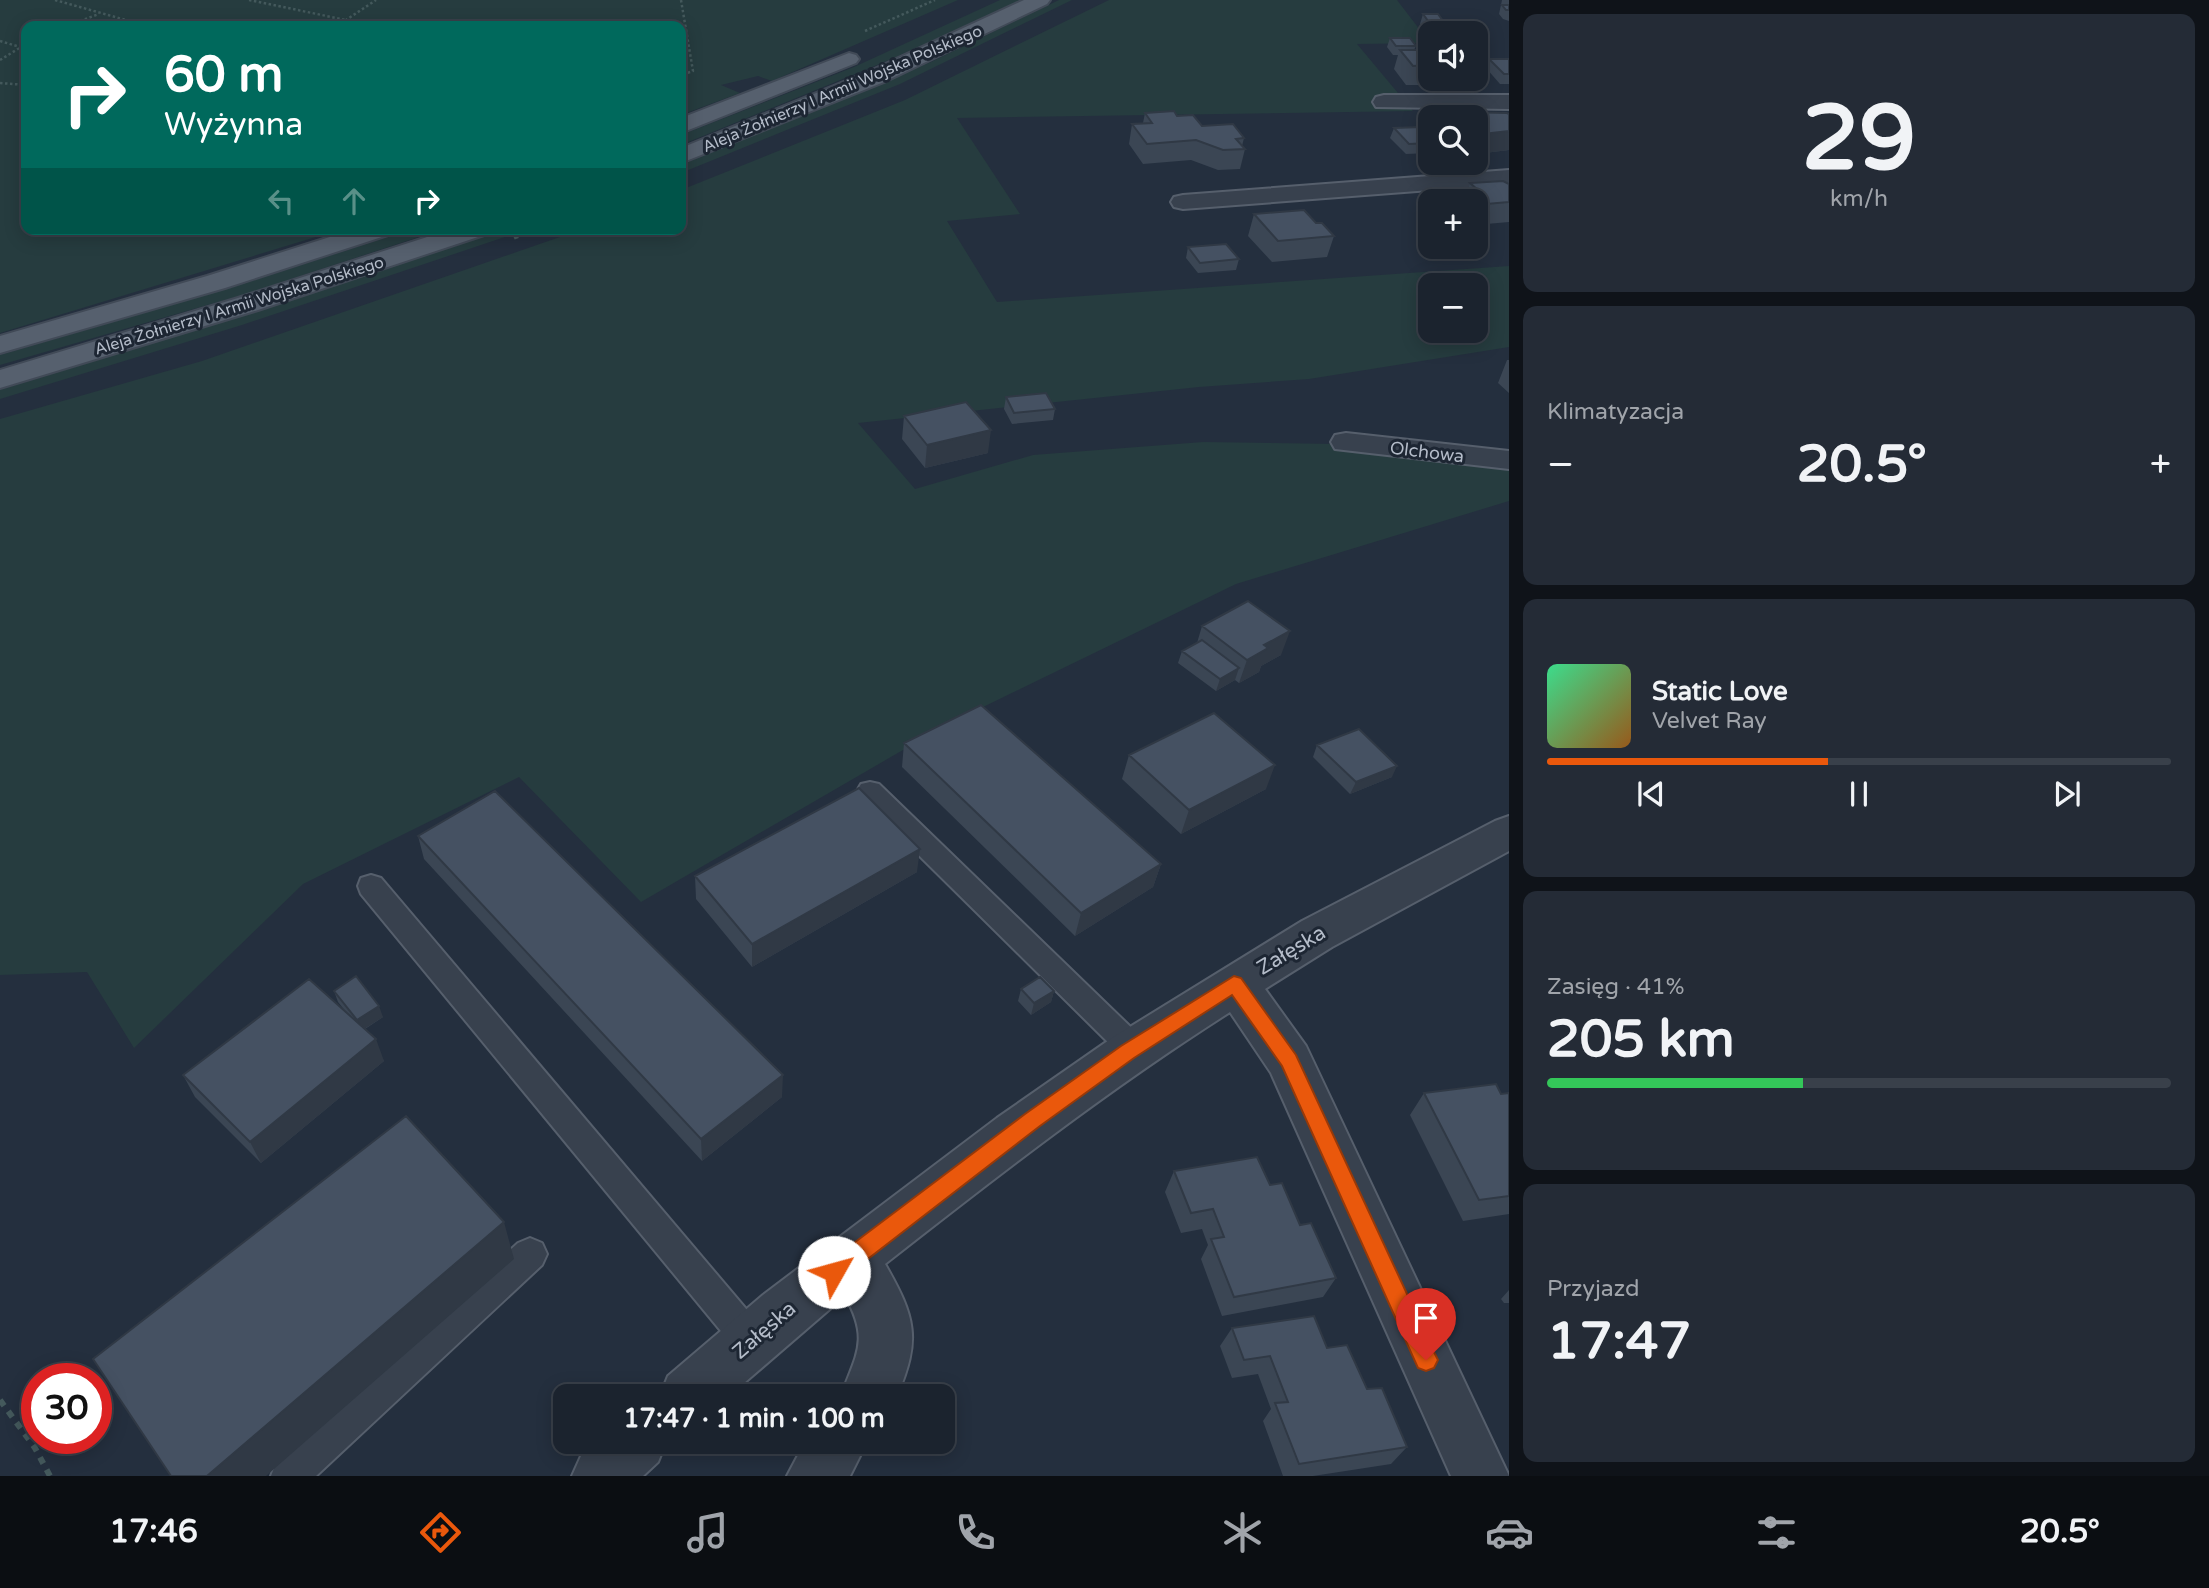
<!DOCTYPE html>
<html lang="pl">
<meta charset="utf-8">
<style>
body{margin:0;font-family:"Varela Round",sans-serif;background:#242b36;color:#f1f3f6;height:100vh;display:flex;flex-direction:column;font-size:26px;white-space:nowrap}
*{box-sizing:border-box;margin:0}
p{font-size:23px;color:#a0a4aa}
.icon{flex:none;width:38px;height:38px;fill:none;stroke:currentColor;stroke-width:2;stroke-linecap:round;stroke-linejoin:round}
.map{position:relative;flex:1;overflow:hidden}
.panel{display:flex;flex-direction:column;gap:14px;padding:14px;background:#0f1319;width:700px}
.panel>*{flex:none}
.guide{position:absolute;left:21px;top:21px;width:665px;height:214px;border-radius:14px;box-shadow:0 4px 18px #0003,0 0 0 2px #39404a;background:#00695c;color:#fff;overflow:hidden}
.buttons{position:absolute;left:1418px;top:21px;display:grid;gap:14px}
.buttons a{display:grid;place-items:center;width:70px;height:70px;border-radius:14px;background:#1b232e;box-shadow:0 4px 18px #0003,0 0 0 2px #39404a;font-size:35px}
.speed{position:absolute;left:21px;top:1363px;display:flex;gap:14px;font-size:35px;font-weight:700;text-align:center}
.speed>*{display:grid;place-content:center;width:91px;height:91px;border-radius:50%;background:#1b232e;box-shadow:0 4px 18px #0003,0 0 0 2px #39404a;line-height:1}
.speed .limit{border:10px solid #d22;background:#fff;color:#111}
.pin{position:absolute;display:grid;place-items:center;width:60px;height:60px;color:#fff;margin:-72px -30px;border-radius:50% 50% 50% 0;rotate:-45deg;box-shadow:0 0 7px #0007}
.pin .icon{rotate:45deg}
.me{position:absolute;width:77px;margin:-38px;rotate:52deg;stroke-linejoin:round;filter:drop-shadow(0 0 5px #0008)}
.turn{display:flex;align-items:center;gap:24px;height:147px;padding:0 28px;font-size:32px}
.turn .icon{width:91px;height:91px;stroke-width:2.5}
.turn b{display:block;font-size:49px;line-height:60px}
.lanes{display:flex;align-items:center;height:66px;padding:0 28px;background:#0003;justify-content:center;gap:35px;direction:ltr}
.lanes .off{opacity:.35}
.big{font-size:52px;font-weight:700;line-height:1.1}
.panel .tile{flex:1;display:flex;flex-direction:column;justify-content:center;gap:10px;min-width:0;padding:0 24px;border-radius:14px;background:#242b36}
.panel .dial{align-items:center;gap:0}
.dial b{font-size:91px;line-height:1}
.song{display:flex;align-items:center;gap:21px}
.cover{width:84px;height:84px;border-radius:10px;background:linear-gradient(135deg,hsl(150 70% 55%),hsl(30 70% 35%))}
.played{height:7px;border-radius:4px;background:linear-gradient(90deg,#ea580c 45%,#39404a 45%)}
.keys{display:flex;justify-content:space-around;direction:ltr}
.heat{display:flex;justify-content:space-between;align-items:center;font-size:38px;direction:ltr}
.charge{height:10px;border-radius:5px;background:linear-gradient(90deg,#34c759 41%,#39404a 0)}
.trip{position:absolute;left:553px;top:1384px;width:402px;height:70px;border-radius:14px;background:#1b232e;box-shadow:0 4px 18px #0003,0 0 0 2px #39404a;font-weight:700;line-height:70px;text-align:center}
.menu{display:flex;height:112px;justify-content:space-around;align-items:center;background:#0b0e12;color:#a0a4aa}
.menu .icon{width:49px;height:49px}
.menu .selected{color:#ea580c}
.menu b{font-size:32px;color:#f1f3f6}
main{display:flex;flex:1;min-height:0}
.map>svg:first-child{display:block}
</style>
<main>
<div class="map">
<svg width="1509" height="1476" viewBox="0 0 1509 1476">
<rect width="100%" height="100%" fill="#242f3e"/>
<path fill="#263c3f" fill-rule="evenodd" d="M0,0H958L772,81L758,76L721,85L740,93L681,115V26H26V229H342L0,333Z
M1000,0H1020L894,58L681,145V135L854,67Z
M1059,0H1072L900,84L681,173V165L931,62Z
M1109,0H1397L1430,43L1357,44L1413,111L957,118L1020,214L947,221L997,302L1509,266V347L1309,379L1199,387L858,423L915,489L1033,455L1203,442L1336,444L1509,465V501L1236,584L946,725L641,902L519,777L303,884L134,1048L87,972L0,975V419L202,361L583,229H681V190L905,100ZM1430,285H1475V331H1430Z
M413,229H443L249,293L0,365V355L236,286Z
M504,229H529L242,325L0,399V390L299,298Z"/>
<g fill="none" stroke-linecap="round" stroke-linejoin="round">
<defs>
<path id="service" d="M870,782L879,784L1143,1039L1148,1048L1143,1057L1133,1061L1123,1057L861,798L857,791L861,784Z
M371,875L381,878L763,1329L768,1341L763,1353L751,1358L739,1353L361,894L358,886L361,878Z
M530,1238L542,1243L547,1254L542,1265L316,1476H271L276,1463L518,1243Z"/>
<path id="minor" d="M1384,95H1509V109L1376,107L1373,102L1376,97Z
M1509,170V184L1183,209L1174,207L1171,202L1174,197L1183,195Z
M1346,433L1509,451V469L1335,449L1331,442L1335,435Z
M1509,816V851L1332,947L1265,989L1306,1046L1509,1476H1451L1271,1073L1230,1012C1109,1089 997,1176 885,1264C916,1318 921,1339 897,1396H841C856,1354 870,1340 845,1296L729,1396H660L668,1376L763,1295L997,1118L1112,1038L1302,921L1495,821Z
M596,1442H666L658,1462L643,1476H572L581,1456Z
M805,1442H867L850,1476H787Z"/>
<path id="primary" d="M1024,0H1050L1047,4L884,82L681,163V148L868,72Z
M849,53L856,55L859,59L856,63L681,133V118Z
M355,229H394L391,234L225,288L0,353V336L207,276Z
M452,229H490L487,234L258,310L0,388V370L238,298Z"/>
</defs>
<use href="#service" stroke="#565f6c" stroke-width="4"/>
<use href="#minor" stroke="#565f6c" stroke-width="4"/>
<use href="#primary" stroke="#414a57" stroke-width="4"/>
<path stroke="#44595c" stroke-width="2.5" stroke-dasharray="2.5 2.5" stroke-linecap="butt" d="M55,0L147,26
M249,0L346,20L400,26
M681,0L693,71L681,75
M66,26L99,14
M337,26L376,0
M865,31L935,0
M0,41L20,47
M0,60L26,44
M0,83L26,85
M522,235L537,229"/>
<path stroke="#44595c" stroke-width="3.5" stroke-dasharray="4.5 4.5" stroke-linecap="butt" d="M514,238L526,233"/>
<path stroke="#44595c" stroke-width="6" stroke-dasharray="7 7" stroke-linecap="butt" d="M0,1400L35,1448L50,1476"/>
<use href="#service" fill="#38414e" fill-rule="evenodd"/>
<use href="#minor" fill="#38414e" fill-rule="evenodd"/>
<use href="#primary" fill="#56606e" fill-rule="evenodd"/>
</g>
<path fill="#3b4654" d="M1502,0H1509V21L1503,19L1499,14Z
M1423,14L1446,25L1444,33H1430V34H1428L1420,24Z
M1390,38L1416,46L1414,50H1430V79H1475L1473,85H1406L1394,69L1398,55H1393L1387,47Z
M1489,59H1509V84H1500L1486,68Z
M1475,61L1480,65L1475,77Z
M1145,113L1177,116L1202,126L1244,138L1242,146L1245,149L1240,169L1218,170L1191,160L1143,164L1129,144L1132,124L1143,123Z
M1509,114V150L1476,154L1475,117H1437L1438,116Z
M1394,128L1430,135V153L1406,154L1390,138Z
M1470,183L1509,202V222L1475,225V201H1445L1448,192H1467Z
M1254,214L1334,236L1327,257L1272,262L1248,236Z
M1188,247L1239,259L1236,270L1198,273L1186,258Z
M1507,360H1509V393L1498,383Z
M1006,397L1055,409L1053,420L1012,424L1004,409Z
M904,416L988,453L925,468L902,439Z
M1202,626L1281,655L1261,666L1259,672L1239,683L1235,680L1216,691L1178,663L1182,651L1197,643Z
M904,743L1161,864L1153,887L1075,936L902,767Z
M1317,745L1392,777L1350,794L1313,757Z
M1129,755L1266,789L1181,834L1122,779Z
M418,836L782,1097L702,1161L424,859Z
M917,872L752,967L696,899L695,876Z
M1021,989L1054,991L1051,1002L1031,1015L1018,1001Z
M334,991L383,1017L365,1029L384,1061L261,1163L195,1097L183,1075L346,1012L338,1002Z
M1424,1093L1501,1094L1509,1093V1214L1463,1221L1410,1115Z
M1174,1171L1270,1185L1300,1225L1336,1278L1323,1297L1222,1316L1201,1259L1208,1245L1202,1229L1181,1233L1165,1192Z
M1509,1290V1303H1504L1501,1299Z
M1232,1328L1327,1348L1367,1389L1407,1447L1391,1464L1313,1476H1283L1263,1421L1271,1409L1258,1374L1232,1378L1220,1346Z"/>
<path fill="#303945" d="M1509,131V150L1476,154L1483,134Z
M991,430L988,453L925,468L927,445Z
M1290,631L1281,655L1261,666L1259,672L1239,683L1247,660L1264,645Z
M1239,668L1235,680L1216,691L1220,679Z
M1275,765L1266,789L1181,834L1189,810Z
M1397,766L1392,777L1350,794L1356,782Z
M920,849L917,872L752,967V944Z
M1161,864L1153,887L1075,936L1081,913Z
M1054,991L1051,1002L1031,1015L1034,1003Z
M379,1006L383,1017L361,1031L357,1020Z
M376,1039L384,1061L261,1163L250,1142Z
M783,1075L782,1097L702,1161L701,1139Z
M504,1222L514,1259L266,1476H207Z"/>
<path fill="#455162" stroke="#303945" stroke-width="2" d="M1502,5H1509V10H1506Z
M1423,14H1438L1446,25H1431Z
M1390,38H1410L1416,46H1396Z
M1400,50H1430V65L1413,66Z
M1489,59H1509V74H1504Z
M1174,111L1177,116L1193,115L1202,126L1233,124L1244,138L1236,139L1245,149L1223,150L1196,140L1147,144L1132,124L1152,123L1145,113Z
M1464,112L1507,113L1509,114V131L1483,134L1481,131H1475V117H1439L1438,116L1463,115Z
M1421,127L1430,135V143L1409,144L1394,128Z
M1503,181L1509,184V202L1475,205V201H1458L1448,192L1467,191L1474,198L1486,197L1470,183Z
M1304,210L1316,223H1322L1334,236L1278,241L1254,214Z
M1226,244L1239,259L1200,263L1188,247Z
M1046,393L1055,409L1014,413L1006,397Z
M966,402L991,430L927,445L904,416Z
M1248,601L1290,631L1264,645L1268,648L1247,660L1202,626Z
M1202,640L1239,668L1220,679L1182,651Z
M981,705L1161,864L1081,913L904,743Z
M1214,713L1275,765L1189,810L1129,755Z
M1359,729L1397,766L1356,782L1317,745Z
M859,788L920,849L752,944L695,876Z
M495,791L783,1075L701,1139L418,836Z
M356,976L379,1006L357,1020L334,991Z
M1040,977L1054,991L1034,1003L1021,989Z
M309,979L376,1039L250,1142L183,1075Z
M1496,1084L1501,1094L1509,1093V1196L1479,1200L1424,1093Z
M406,1116L504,1222L207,1476H171L93,1359Z
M1257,1157L1270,1185L1282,1183L1300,1225L1311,1223L1336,1278L1234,1297L1211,1239L1224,1237L1213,1209L1191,1213L1174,1171Z
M1314,1316L1327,1348L1347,1345L1367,1389L1382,1388L1407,1447L1299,1464L1275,1403L1288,1402L1270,1356L1244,1360L1232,1328Z"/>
<path fill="#ea580c" stroke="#983908" stroke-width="2" d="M1234,976L1241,978L1296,1055L1434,1352L1438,1360L1434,1368L1426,1371L1418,1368L1282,1066L1232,995L1134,1058L1040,1126L842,1279L834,1282L826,1279L823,1272L826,1264L1025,1114L1121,1046Z"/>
<g text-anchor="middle" stroke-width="6" stroke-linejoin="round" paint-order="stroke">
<g font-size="16" fill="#b4bcc9" stroke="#1d2633">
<text transform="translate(842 88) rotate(-23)" y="6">Aleja Żołnierzy I Armii Wojska Polskiego</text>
<text transform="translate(239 305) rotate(-17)" y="6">Aleja Żołnierzy I Armii Wojska Polskiego</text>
</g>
<g font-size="18" fill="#b4bcc9" stroke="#1d2633">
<text transform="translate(1427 452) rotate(7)" y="6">Olchowa</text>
</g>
<g font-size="21" fill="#b4bcc9" stroke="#1d2633">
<text transform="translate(1291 950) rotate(-31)" y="7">Załęska</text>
<text transform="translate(764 1330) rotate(-41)" y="7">Załęska</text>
</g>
</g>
</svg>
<div class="buttons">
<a><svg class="icon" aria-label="sound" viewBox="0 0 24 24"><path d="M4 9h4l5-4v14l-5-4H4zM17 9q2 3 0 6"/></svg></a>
<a><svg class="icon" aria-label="search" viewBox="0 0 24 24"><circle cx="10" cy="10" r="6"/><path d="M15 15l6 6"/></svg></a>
<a>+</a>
<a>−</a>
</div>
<div class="speed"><div class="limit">30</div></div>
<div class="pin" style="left:1426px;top:1360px;background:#d93025"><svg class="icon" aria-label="arrive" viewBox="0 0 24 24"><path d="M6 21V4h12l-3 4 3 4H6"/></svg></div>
<svg class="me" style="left:834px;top:1272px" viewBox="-20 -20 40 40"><circle r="19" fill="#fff"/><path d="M0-13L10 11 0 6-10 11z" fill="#ea580c"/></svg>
<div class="trip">17:47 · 1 min · 100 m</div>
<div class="guide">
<div class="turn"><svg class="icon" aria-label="right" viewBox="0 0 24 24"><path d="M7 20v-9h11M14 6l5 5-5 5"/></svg><div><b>60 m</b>Wyżynna</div></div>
<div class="lanes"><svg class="icon off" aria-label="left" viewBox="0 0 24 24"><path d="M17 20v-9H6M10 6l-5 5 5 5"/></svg><svg class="icon off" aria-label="ahead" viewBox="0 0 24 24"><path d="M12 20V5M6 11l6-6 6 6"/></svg><svg class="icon" aria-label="right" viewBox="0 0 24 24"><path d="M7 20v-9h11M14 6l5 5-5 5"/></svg></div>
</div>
</div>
<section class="panel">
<div class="tile dial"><b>29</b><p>km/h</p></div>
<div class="tile"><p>Klimatyzacja</p>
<div class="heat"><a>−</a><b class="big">20.5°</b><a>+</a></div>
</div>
<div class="tile">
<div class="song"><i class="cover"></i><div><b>Static Love</b><p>Velvet Ray</p></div></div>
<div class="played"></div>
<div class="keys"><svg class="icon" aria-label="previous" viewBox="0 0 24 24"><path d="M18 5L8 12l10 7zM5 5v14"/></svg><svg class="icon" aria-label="pause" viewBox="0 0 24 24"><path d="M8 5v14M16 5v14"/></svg><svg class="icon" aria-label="next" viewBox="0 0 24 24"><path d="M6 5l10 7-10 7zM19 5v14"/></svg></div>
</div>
<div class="tile"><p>Zasięg · 41%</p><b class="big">205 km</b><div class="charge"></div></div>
<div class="tile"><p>Przyjazd</p><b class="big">17:47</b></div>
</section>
</main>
<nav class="menu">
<b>17:46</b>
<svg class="icon selected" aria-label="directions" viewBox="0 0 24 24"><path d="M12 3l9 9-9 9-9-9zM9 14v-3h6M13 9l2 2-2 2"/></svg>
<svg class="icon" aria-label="music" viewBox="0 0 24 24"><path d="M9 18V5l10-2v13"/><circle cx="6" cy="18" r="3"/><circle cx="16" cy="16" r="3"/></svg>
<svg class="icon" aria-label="phone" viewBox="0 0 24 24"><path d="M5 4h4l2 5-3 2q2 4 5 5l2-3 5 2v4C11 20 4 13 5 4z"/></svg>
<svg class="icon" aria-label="climate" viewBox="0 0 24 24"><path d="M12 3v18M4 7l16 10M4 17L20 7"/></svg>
<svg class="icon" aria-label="car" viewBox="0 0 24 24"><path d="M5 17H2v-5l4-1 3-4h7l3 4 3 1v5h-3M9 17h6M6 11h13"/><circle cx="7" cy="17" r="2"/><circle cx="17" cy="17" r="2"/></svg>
<svg class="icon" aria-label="filters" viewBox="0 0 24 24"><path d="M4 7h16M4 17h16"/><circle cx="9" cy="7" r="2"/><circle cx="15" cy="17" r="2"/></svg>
<b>20.5°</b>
</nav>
